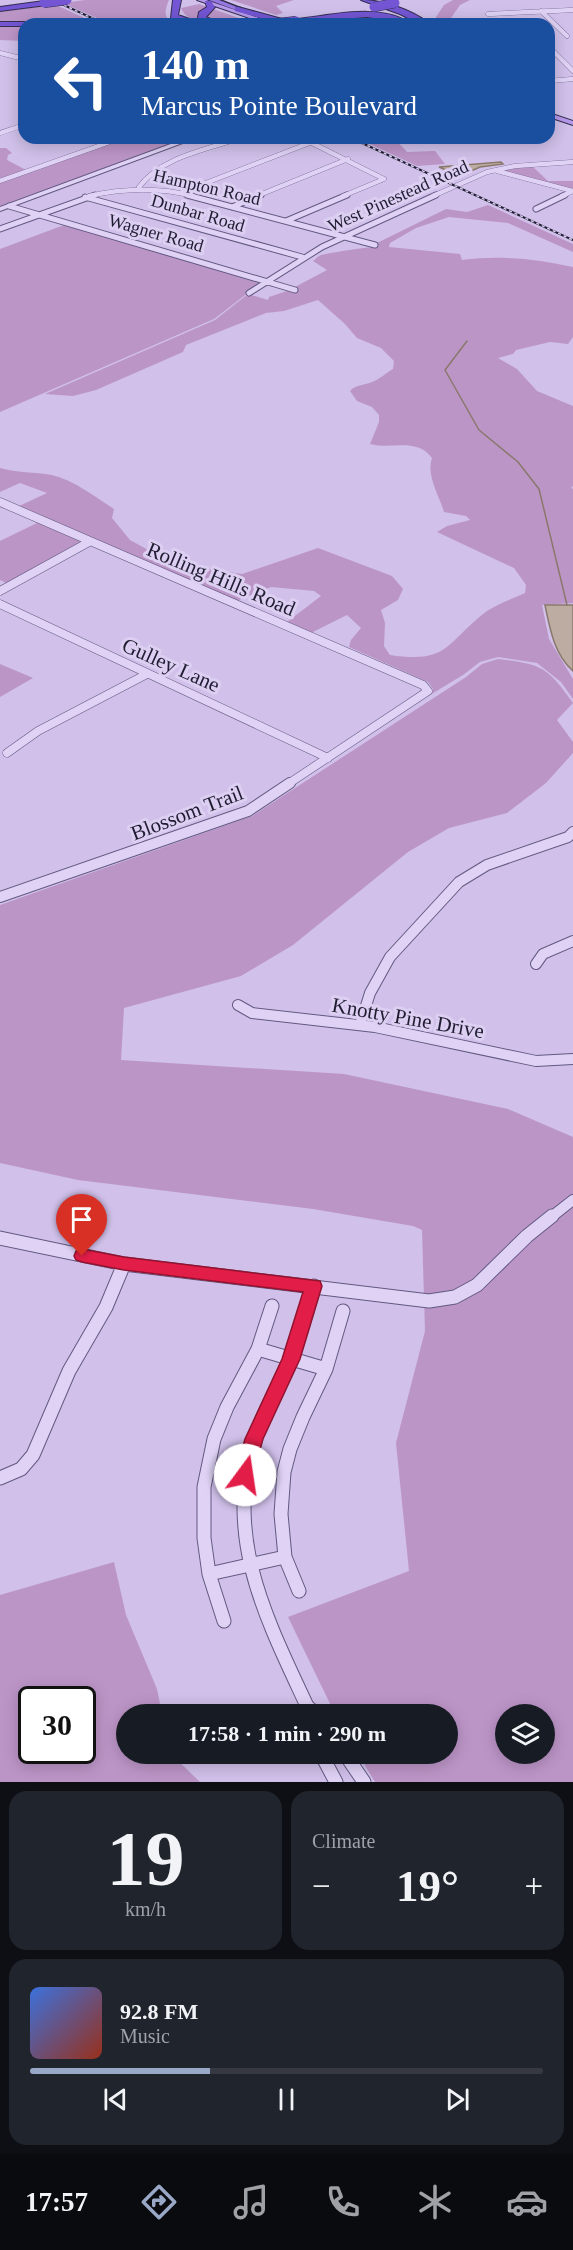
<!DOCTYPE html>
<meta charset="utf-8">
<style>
body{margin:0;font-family:"Times New Roman",serif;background:#20242c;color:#f1f3f6;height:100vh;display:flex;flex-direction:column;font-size:22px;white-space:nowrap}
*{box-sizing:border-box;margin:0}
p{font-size:20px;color:#9ea1a6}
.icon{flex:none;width:33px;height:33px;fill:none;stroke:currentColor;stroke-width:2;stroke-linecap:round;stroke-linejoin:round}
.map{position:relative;height:1782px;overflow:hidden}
.panel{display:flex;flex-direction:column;gap:9px;padding:9px;background:#0d0f14;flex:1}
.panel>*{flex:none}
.guide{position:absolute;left:18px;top:18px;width:537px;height:126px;border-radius:18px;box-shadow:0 3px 15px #0003;background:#1a4fa0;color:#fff;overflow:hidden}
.fabs{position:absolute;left:495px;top:1704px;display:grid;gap:12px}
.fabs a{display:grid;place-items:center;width:60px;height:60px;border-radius:50%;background:#171b24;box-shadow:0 3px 15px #0003;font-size:30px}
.speed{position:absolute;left:18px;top:1686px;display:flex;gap:12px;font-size:30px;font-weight:700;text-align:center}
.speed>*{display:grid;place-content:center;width:78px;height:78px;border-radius:50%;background:#171b24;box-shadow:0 3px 15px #0003;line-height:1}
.speed .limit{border:3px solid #111;border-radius:9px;background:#fff;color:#111}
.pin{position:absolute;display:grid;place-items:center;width:51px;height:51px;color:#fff;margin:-62px -26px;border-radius:50% 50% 50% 0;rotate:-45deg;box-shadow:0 0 6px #0007}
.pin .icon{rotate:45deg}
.me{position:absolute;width:66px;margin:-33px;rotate:14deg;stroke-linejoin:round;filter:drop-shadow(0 0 4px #0008)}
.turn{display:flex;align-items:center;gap:21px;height:126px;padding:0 24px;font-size:27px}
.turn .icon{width:78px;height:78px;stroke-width:2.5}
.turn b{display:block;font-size:42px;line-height:51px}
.big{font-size:45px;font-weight:700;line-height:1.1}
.panel .card{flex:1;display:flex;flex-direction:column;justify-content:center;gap:9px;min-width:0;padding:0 21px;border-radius:18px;background:#20242c}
.panel .dial{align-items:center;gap:0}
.dial b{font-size:78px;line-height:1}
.song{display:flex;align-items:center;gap:18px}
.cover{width:72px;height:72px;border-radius:9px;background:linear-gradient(135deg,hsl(220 70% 55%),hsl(10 70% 35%))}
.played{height:6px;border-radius:3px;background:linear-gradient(90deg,#99a8c6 35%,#363941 35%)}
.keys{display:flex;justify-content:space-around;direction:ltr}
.heat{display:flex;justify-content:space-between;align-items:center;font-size:33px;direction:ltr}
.panel .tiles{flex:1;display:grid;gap:9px;grid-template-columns:1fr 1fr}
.card:last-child{grid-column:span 2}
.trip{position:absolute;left:116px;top:1704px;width:342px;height:60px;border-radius:30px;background:#171b24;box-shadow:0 3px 15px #0003;font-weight:700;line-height:60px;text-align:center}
.tab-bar{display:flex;height:96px;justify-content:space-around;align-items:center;background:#090b0e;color:#9ea1a6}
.tab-bar .icon{width:42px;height:42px}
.tab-bar .on{color:#99a8c6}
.tab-bar b{font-size:27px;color:#f1f3f6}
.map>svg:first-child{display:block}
</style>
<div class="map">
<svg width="573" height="1782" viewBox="0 0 573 1782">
<rect width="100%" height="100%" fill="#d0c0ea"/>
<path fill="#bc95c7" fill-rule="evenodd" d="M85,0H169C166,8 162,16 172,22H106L63,3Z
M231,0H294L276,6L283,13L276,15Z
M453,0H470L460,5L449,21L451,24H436V17L444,5Z
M54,4L93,22L0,21V12Z
M199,4L247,21C229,22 189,29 181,8Z
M375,19L398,24H302Z
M0,25H24V41L0,40Z
M124,138H190L0,207V182Z
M357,138H394L407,152L435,151L445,164L417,166Z
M0,148H6L12,153L8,155L7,160L26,170L0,180Z
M532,166L548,181H573V190L498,170Z
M488,205L573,244V252L508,223L449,217L416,228L390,243L389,247L460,254L462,260C500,255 536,259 573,267V337L568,344L550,342L516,350L513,354L498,358L517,369L537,391L573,406V486L571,488L573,489V603L542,605L549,639L573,679V699L561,682L537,663L498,657L480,662L463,675L430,695L433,689L428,682L349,647L351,640L361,628L347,615L311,633L287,622L321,596L314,591L271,587L234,602L17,507L47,493L20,483L0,492V468C17,473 34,472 52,475C74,480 95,497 114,509L112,518L130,540L174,564L242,574L318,548L392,576L403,589L398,600L381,610L385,623L384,646L390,655C450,664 446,642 487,611C499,603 512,599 525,593L526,585L514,568L437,532L447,526L470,520L466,516L444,512C439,495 426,476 432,458C416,437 392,450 370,444L379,422V415L372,407L357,401L350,391C356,384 363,386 372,382C380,379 386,373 393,369L394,361L381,348L357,338L345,324L318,300L284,311L266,313L186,345L183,352L96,390L73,396L45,394L215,320L248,294L268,300L269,297L290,290L298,291L293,288L327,270L313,261C317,258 318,256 321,255C327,253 373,246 377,247L378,245L375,244L446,209L467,212Z
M64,225L259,281L262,282L214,319L0,412V249Z
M28,517L84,542L8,584L0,580V541L37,523Z
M498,659C541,664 547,666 573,703L557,720L573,742V753L546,783L507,813L449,828L408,852L293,945L241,976L124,1008L121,1060L344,1074L508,1109L573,1137V1782H375L358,1754H447V1714H335L288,1617L409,1571L396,1443L425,1331L422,1230L413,1226L313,1209L78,1180L0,1163V905L252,816L466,677L482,664ZM506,1714H544V1754H506Z
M0,664L33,678L0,697Z
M114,1562L126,1615L157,1689L162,1714H126V1754H171L200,1782H0V1595ZM32,1700H82V1750H32Z"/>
<path fill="#bcaca2" stroke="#89786b" stroke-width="1.5" d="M501,162L503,164L480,167L460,176L439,167Z
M545,605H573V671C554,654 550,629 545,605Z"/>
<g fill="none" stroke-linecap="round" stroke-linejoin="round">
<path stroke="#89786b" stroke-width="1.5" d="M467,341L445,370L479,430L518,462L539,489L567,605"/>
<defs>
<path id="minor-far4" d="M541,11L567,36
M488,14L573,10
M552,50L573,71
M0,53L24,59
M549,81L573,79
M0,133L24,125
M302,138L384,179L343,196
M497,171L573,191
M0,181L121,138
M139,187C161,157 206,150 240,138
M180,193L312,142
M89,196C125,188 158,187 193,196
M257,196L348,159
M433,196L487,172L515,166L573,162
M562,196L573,191"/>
<path id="minor-far3" d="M187,195L375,245
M85,197L302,257
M9,206L295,290
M232,207L261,195
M536,209L565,195
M286,221L347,195
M0,229L95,195
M249,293L322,247L436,195"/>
<path id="minor-far2" d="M0,502L423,685L428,691L288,784
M0,591L89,542
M0,604L328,758
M7,753L38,731L147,674"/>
<path id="minor-far1" d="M0,897L248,811L290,783
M536,964L543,954L573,941
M238,1005L252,1013L375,1027L536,1061L573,1059
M360,1025L370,993L390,957L459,882L487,865L568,837L573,832
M550,1218L573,1200"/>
<path id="minor" d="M0,1238L124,1264L429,1301L455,1297L477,1285L527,1236L552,1216
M314,1286C307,1311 301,1336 290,1360C279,1387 263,1412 254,1439C224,1538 266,1618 307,1706L316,1714
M258,1349L326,1369
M0,1478L21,1469L33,1455L69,1371L106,1307L124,1264
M209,1574L285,1557
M299,1591L285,1557L281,1514L284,1472L290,1449L303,1417L326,1369L343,1311
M224,1621L209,1574L204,1538V1487L214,1439L227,1407L258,1349L272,1306
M321,1754L336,1782
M345,1754L364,1782"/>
<path id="tertiary" d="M187,138H196L0,211V207Z"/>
<path id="primary" d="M197,0H206L277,24H267Z
M549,113L573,121V125L549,117Z"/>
<path id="trunk" d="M209,0H219L242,9L236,10Z"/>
<path id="motorway" d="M173,0H181L178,15L204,24H189L171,18Z
M361,0C384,0 412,10 430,24H420L400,14Z
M44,1L48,3L47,5L0,11V7Z
M205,1H211L215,7L206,17L221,24H210L198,18L199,12L207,7Z
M238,7L293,22L296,19C330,16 381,2 411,24L367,17L282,24L235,11V7Z
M0,22H24L28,24H24V26H0Z"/>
</defs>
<use href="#minor-far4" stroke="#625981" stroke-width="5"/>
<use href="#minor-far3" stroke="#625981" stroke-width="7"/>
<use href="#minor-far2" stroke="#625981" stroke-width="9"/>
<use href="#minor-far1" stroke="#625981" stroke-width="12"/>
<use href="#minor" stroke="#625981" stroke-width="15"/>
<use href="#tertiary" stroke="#625981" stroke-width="2"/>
<use href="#primary" stroke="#322e4f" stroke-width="2"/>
<use href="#trunk" stroke="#322e4f" stroke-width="3"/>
<use href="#motorway" stroke="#322e4f" stroke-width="2"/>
<use href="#minor-far4" stroke="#dfd2f5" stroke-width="4.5"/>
<use href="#minor-far3" stroke="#dfd2f5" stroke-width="5"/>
<use href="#minor-far2" stroke="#dfd2f5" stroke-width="8"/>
<use href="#minor-far1" stroke="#dfd2f5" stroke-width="10"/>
<use href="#minor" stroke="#dfd2f5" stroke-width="13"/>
<use href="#tertiary" fill="#dfd2f5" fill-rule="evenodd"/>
<use href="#primary" fill="#b799eb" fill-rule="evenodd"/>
<use href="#trunk" fill="#9678e0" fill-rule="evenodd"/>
<use href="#motorway" fill="#7456d4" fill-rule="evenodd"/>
<defs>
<path id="rail" d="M53,0L105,24
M351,138L573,240"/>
</defs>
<use href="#rail" stroke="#201d32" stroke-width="2"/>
<use href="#rail" stroke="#dccff2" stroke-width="1.5" stroke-dasharray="3" stroke-linecap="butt"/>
<defs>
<path id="motorway-bridge" d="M44,3L67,0
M374,7L395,3
M270,24L296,21"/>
</defs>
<use href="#motorway-bridge" stroke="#322e4f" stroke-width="10" stroke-linecap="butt"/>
<use href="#motorway-bridge" stroke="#7456d4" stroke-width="9"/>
</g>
<path fill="#e11d48" stroke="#92132f" stroke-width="1.5" d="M82,1249L124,1257L320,1281L322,1286L300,1359L263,1439L251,1481L245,1483L238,1481L235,1475L245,1439L282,1359L303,1292L124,1270L82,1262L76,1260L74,1256L76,1251Z"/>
<g text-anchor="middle" stroke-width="6" stroke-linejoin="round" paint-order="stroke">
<g font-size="18" fill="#201d32" stroke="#dccff2">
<text transform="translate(207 187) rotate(13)" y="6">Hampton Road</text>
<text transform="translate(398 196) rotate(-24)" y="6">West Pinestead Road</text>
<text transform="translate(198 213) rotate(16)" y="6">Dunbar Road</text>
<text transform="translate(156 233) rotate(16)" y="6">Wagner Road</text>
</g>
<g font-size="21" fill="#201d32" stroke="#dccff2">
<text transform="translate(221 579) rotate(23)" y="7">Rolling Hills Road</text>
<text transform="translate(171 665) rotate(24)" y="7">Gulley Lane</text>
<text transform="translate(187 813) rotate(-21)" y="7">Blossom Trail</text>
<text transform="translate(408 1018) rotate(10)" y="7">Knotty Pine Drive</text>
</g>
</g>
</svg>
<div class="fabs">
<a><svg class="icon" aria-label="layers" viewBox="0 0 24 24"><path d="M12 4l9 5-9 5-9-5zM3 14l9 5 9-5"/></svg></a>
</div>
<div class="speed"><div class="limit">30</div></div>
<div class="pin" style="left:82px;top:1256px;background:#d93025"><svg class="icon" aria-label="arrive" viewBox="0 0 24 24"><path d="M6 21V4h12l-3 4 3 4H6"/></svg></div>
<svg class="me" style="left:245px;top:1475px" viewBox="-20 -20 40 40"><circle r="19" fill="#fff"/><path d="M0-13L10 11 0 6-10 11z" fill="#e11d48"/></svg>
<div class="trip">17:58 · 1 min · 290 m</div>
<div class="guide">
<div class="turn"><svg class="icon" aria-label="left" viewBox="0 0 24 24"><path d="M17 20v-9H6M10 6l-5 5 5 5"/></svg><div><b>140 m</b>Marcus Pointe Boulevard</div></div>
</div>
</div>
<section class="panel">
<div class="tiles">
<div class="card dial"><b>19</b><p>km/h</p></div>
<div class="card"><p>Climate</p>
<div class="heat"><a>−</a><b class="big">19°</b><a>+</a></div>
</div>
<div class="card">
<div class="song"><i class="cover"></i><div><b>92.8 FM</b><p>Music</p></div></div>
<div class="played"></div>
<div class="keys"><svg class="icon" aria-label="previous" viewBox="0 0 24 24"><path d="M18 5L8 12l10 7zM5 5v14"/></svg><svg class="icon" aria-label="pause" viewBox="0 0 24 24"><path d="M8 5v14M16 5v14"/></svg><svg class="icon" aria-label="next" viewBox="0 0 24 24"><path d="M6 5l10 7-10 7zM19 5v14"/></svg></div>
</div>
</div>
</section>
<nav class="tab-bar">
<b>17:57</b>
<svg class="icon on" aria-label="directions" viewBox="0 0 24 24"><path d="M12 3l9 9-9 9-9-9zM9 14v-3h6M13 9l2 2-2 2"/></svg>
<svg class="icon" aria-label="music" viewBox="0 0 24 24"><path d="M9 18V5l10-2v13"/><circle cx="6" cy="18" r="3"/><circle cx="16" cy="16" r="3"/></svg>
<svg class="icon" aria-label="phone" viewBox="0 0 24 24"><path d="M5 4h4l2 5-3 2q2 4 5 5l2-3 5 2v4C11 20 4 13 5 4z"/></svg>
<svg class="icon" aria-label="climate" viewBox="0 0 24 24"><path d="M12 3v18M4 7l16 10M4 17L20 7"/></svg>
<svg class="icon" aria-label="car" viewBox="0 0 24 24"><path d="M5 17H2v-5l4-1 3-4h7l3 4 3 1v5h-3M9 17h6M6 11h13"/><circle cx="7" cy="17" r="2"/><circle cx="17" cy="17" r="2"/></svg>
</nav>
